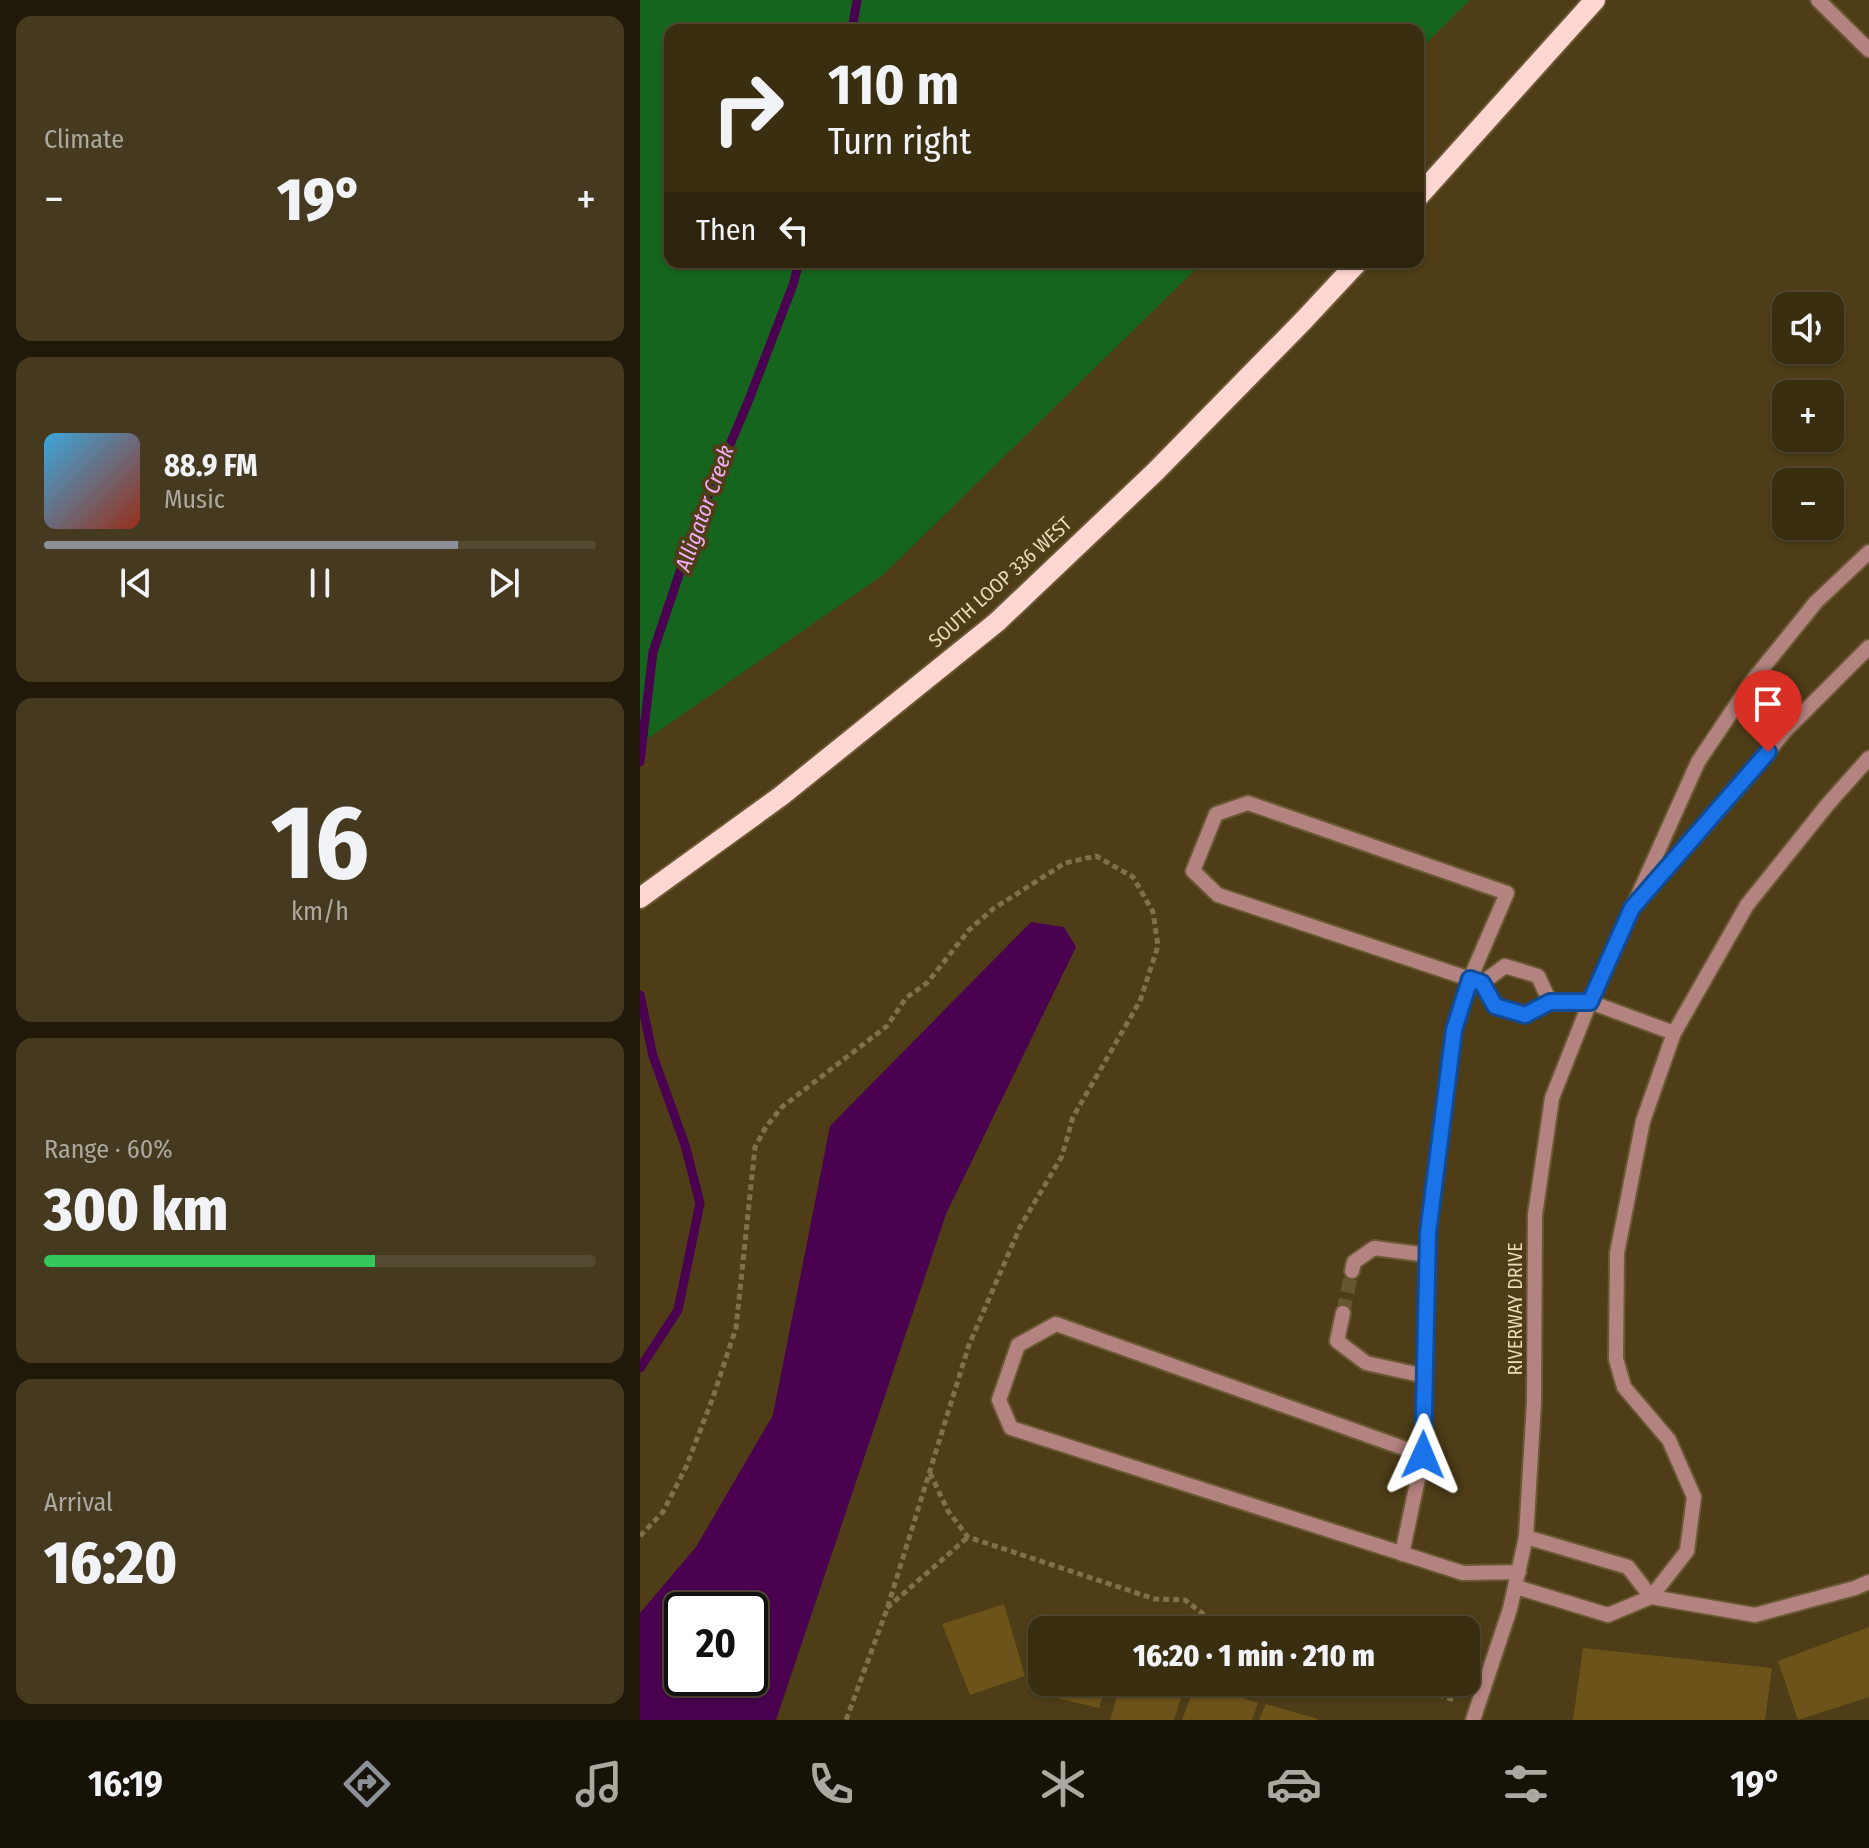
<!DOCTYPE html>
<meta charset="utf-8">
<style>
body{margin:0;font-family:"Fira Sans Condensed",sans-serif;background:#453a1f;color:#f1f3f6;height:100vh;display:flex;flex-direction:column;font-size:30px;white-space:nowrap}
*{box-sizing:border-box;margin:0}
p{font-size:26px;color:#aba89f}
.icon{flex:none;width:44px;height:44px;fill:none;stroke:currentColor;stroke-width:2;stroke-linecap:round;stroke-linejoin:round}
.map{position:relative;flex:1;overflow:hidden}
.drawer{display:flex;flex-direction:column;gap:16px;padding:16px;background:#201909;width:640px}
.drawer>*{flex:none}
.hud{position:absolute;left:24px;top:24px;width:760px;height:244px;border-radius:16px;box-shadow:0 2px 6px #0004,0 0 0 2px #544a31;background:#3a2e11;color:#f1f3f6;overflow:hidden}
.fabs{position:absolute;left:1132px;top:292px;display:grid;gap:16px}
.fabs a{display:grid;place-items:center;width:72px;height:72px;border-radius:16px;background:#3a2e11;box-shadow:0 2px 6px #0004,0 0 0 2px #544a31;font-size:40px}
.speed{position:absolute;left:24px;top:1592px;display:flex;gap:16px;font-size:40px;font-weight:700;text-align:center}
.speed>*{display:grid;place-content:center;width:104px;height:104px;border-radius:50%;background:#3a2e11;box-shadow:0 2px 6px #0004,0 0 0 2px #544a31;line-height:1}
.speed .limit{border:4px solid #111;border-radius:12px;background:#fff;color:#111}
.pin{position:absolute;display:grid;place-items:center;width:68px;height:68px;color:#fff;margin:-82px -34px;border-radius:50% 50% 50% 0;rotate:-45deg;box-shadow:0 0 8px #0007}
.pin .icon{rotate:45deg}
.me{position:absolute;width:88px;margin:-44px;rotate:1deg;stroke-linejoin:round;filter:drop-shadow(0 0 6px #0008)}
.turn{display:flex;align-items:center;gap:28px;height:168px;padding:0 32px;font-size:36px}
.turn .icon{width:104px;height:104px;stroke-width:2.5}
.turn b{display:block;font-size:56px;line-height:68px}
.then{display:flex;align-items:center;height:76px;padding:0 32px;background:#0003;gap:16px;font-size:30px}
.big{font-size:60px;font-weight:800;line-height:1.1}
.drawer .tile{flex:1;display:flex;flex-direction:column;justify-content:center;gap:12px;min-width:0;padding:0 28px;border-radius:16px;background:#453a1f}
.drawer .dial{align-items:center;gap:0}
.dial b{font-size:104px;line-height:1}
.song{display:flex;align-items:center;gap:24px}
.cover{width:96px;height:96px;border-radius:12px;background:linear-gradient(135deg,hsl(200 70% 55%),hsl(10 70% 35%))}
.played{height:8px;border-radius:4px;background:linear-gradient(90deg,#8c9099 75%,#544a31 75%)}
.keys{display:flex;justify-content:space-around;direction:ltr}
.heat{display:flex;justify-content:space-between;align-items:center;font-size:44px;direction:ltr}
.charge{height:12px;border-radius:6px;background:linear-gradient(90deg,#34c759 60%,#544a31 0)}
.trip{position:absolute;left:388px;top:1616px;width:452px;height:80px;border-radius:16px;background:#3a2e11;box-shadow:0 2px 6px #0004,0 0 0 2px #544a31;font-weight:800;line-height:80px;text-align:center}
.tabs{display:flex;height:128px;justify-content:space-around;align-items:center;background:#171207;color:#aba89f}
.tabs .icon{width:56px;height:56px}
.tabs .current{color:#8c9099}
.tabs b{font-size:36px;color:#f1f3f6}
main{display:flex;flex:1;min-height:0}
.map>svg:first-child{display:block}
</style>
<main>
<section class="drawer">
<div class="tile"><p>Climate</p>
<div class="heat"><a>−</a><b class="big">19°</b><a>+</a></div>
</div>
<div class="tile">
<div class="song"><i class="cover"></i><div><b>88.9 FM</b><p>Music</p></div></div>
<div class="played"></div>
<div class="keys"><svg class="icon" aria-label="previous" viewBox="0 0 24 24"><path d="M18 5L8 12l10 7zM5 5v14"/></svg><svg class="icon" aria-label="pause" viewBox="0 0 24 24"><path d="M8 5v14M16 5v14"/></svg><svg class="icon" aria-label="next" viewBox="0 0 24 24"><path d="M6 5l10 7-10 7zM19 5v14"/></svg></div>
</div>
<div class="tile dial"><b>16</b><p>km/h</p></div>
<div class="tile"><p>Range · 60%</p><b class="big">300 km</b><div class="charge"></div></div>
<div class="tile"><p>Arrival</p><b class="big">16:20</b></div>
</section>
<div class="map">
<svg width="1229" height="1720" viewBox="0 0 1229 1720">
<rect width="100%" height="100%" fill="#4e3d17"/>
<path fill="#16651e" d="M0,0H830L778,51V30H30V262H563L243,575L0,744Z"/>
<path fill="#490150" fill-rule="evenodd" d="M391,922L424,927L436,947L306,1214L136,1720H0V1613L56,1547L133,1415L190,1126ZM42,1610H110V1678H42Z"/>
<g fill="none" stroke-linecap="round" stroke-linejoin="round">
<path stroke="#490150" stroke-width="9" d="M212,30L217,0
M0,762L13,652L55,527L108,402L153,285L159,262
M0,995L13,1056L45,1145L60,1203L38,1310L0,1368"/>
</g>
<path fill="#6c5319" d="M364,1604L385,1676L330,1695L302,1624Z
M1229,1627V1697L1158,1720L1138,1661Z
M943,1648L1132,1668L1125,1720H933Z
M405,1682H467L459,1708L400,1694Z
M481,1682H546L534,1720H470Z
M556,1682L618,1703L612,1720H542Z
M626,1704L678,1719V1720H619Z"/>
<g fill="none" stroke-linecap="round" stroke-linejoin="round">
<path stroke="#66552f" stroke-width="14" stroke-dasharray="14 7" stroke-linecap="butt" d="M703,1313L712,1271"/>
<defs>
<path id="minor" d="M1178,0L1229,50
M1003,896L1094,793L1145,731L1229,647
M910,1002L898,976L865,966L842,983L855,1006L885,1015L910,1002H950L1034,1033
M712,1271L714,1262L734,1248L788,1255
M703,1313L697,1341L726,1363L785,1376
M783,1455L416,1324L378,1345L359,1400L371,1428L823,1573L879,1572
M886,1537L988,1567L1011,1597L1115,1615L1215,1588L1229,1582
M762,1554L783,1455L788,1233L814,1030L830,979L867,893L608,803L576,814L553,871L578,895L842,983
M876,1587L968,1615L1011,1597L1047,1551L1054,1497L1029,1440L984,1387L976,1359L977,1253L1003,1121L1034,1033L1107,905L1188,804L1229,758
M833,1720L870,1609L886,1537L894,1402L895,1215L912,1098L950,1002L1058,762L1113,680L1176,602L1229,552"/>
<path id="major" d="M778,197L955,0
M0,898L141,796L357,622L515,472L664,320L718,262"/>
</defs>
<use href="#minor" stroke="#6a5934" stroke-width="18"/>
<use href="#major" stroke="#6a5934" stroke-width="24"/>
<path stroke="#81704b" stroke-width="5" stroke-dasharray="6 4" stroke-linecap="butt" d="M290,1473L308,1511L328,1537L515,1599L545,1600L575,1623L620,1628L624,1630
M0,1536L23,1512L46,1467L72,1400L96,1328L115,1147L126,1127L142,1107L247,1026L266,998L288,982L329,930L353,909L425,863L456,856L493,877L513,912L518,946L500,1001L433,1117L422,1156L380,1227L329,1345L247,1609L206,1720
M247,1608L328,1537
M760,1682L817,1701"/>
<use href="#minor" stroke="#b3837f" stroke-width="14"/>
<use href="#major" stroke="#fed6d2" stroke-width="20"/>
</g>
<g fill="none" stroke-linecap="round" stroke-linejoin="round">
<defs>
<path id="route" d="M783,1455L788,1233L814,1030L830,979L842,983L855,1006L885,1015L910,1002H950L992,908L1128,752"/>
</defs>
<use href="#route" stroke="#114b97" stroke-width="20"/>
<use href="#route" stroke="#1a73e8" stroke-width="14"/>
</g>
<g text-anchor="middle" stroke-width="8" stroke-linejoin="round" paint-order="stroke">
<g font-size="20" fill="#ebdab7" stroke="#4e3d17">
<text transform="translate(360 582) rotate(-42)" y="7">SOUTH LOOP 336 WEST</text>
<text transform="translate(875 1309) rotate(-90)" y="7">RIVERWAY DRIVE</text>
</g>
<g font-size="22" font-style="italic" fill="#f5acfa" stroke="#4e3d17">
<text transform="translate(64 508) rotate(-70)" y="8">Alligator Creek</text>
</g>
</g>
</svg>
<div class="fabs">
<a><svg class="icon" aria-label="sound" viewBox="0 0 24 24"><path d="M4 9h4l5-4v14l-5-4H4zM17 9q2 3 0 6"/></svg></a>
<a>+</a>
<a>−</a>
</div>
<div class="speed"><div class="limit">20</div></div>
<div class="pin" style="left:1128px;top:752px;background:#d93025"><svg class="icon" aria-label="arrive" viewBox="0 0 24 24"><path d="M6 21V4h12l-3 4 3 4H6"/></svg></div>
<svg class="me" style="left:783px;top:1455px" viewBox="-20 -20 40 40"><path d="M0-17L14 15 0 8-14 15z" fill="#1a73e8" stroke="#fff" stroke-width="4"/></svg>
<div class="trip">16:20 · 1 min · 210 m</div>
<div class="hud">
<div class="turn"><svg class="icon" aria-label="right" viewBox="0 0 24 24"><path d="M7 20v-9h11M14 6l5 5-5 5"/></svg><div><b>110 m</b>Turn right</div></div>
<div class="then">Then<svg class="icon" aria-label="left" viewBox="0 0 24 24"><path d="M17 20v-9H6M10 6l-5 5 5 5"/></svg></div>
</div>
</div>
</main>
<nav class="tabs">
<b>16:19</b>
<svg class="icon current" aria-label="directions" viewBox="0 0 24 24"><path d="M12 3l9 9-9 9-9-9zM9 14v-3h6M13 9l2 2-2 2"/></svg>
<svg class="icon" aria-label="music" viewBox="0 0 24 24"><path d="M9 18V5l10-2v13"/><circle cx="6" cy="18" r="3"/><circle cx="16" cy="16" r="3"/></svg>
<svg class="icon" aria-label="phone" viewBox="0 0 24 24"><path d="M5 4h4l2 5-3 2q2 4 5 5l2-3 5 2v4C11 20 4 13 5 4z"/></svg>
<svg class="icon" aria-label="climate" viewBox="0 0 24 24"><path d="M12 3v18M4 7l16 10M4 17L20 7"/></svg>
<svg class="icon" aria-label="car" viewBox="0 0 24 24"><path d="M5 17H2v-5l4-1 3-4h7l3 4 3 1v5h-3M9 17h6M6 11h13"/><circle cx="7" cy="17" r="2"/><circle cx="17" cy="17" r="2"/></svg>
<svg class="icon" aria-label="filters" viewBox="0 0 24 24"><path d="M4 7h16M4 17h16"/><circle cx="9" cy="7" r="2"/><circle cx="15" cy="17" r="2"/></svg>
<b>19°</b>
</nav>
